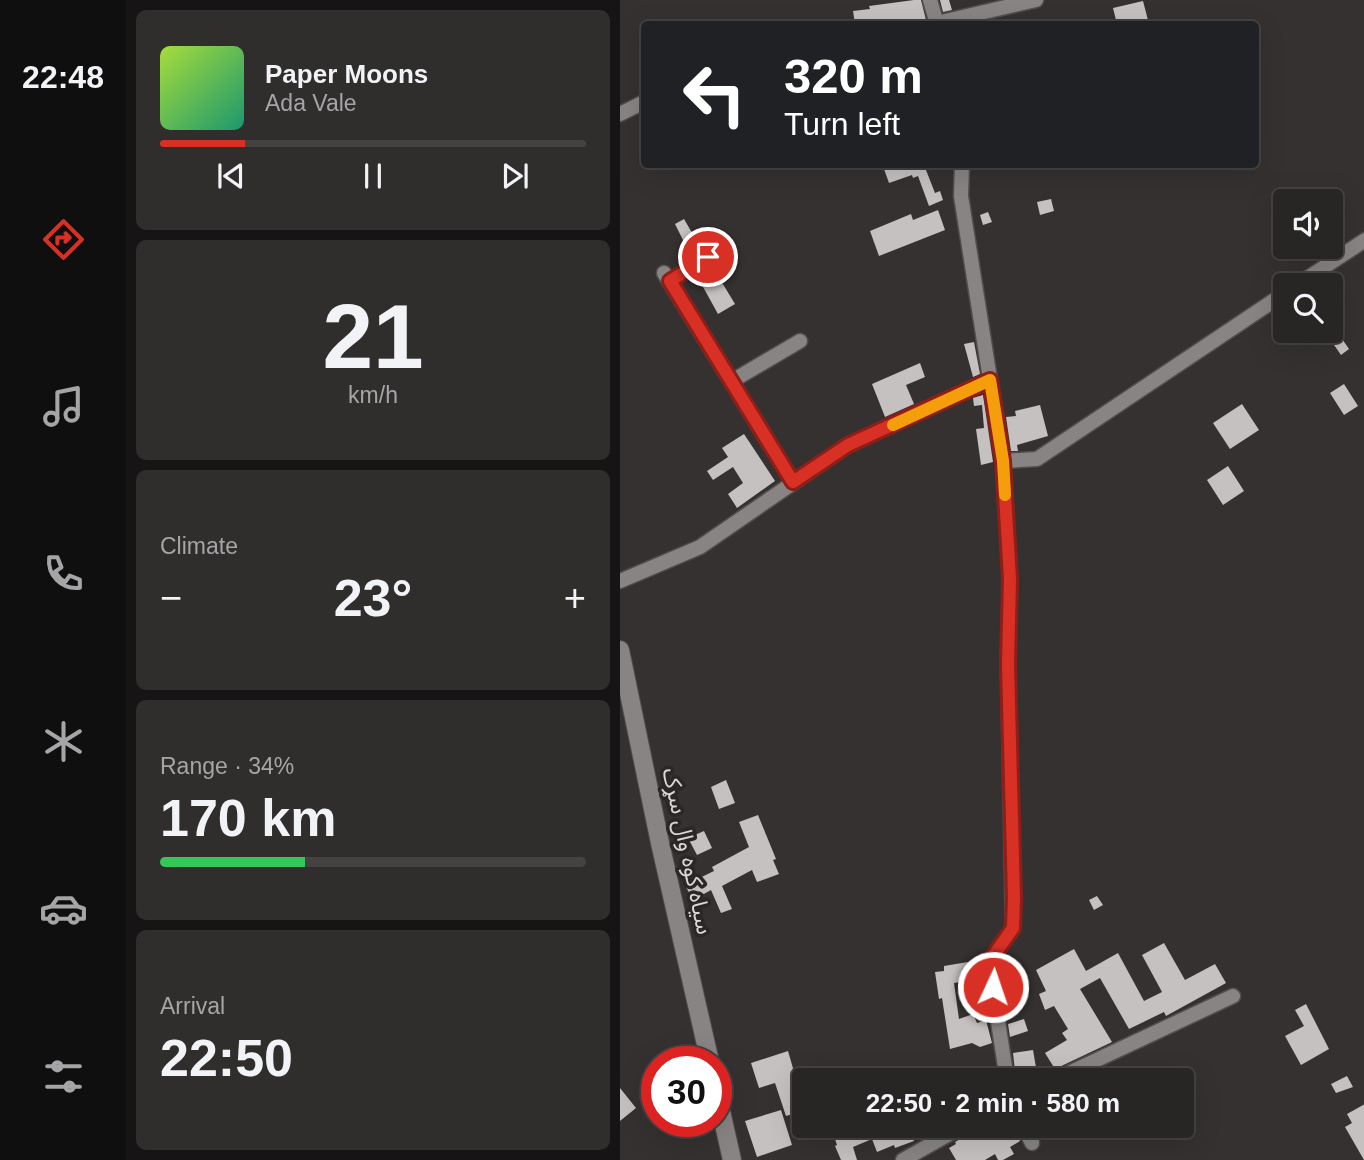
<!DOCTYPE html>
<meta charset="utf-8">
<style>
body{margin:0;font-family:Arial,"Noto Sans Arabic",sans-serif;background:#302d2d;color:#f1f3f6;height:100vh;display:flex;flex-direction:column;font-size:26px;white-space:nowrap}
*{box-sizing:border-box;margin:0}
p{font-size:23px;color:#a5a5a7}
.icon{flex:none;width:38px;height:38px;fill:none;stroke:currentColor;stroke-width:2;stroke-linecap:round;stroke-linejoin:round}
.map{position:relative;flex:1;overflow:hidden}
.side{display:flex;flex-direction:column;gap:10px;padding:10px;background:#161414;width:494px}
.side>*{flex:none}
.guide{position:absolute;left:21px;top:21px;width:618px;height:147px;border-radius:7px;box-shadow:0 7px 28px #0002,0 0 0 2px #444242;background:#202124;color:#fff;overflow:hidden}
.fabs{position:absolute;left:653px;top:189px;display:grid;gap:14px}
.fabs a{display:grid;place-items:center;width:70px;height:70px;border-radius:7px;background:#282525;box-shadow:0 7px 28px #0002,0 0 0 2px #444242;font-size:35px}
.speed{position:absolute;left:21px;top:1046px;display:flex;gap:14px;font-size:35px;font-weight:700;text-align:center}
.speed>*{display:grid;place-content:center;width:91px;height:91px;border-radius:50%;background:#282525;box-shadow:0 7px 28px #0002,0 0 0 2px #444242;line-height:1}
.speed .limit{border:10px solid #d22;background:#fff;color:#111}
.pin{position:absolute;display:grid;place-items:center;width:60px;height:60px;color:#fff;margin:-30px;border:4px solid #fff;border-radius:50%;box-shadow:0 2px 7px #0007}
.me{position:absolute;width:77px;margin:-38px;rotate:3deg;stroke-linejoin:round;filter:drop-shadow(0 0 5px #0008)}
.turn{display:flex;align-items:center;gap:24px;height:147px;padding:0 28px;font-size:32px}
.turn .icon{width:91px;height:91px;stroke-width:2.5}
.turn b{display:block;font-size:49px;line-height:60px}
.big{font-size:52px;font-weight:700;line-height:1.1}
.side .card{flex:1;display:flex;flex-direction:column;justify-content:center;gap:10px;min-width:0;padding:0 24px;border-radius:10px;background:#302d2d}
.side .dial{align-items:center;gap:0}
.dial b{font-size:91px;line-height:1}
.song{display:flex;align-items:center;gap:21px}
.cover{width:84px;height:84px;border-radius:10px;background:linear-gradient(135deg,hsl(80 70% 55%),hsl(160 70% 35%))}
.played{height:7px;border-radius:4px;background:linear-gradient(90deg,#d93025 20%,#444242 20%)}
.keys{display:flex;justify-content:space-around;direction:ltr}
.heat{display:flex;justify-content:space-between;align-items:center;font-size:38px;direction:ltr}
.charge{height:10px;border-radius:5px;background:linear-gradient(90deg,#34c759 34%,#444242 0)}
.trip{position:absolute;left:172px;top:1068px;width:402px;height:70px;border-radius:7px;background:#282525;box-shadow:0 7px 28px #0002,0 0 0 2px #444242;font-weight:700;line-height:70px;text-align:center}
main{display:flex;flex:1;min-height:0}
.menu{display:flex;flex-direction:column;width:126px;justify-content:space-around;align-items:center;background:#100f0f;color:#a5a5a7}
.menu .icon{width:49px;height:49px}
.menu .active{color:#d93025}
.menu b{font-size:32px;color:#f1f3f6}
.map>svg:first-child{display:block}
</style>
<main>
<nav class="menu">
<b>22:48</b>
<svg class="icon active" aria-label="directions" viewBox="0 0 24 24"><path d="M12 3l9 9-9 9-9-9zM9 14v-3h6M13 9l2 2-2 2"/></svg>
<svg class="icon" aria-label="music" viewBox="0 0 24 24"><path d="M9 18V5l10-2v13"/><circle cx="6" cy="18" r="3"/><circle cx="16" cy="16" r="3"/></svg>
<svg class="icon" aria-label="phone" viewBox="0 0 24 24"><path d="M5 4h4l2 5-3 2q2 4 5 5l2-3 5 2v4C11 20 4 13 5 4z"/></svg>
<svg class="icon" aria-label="climate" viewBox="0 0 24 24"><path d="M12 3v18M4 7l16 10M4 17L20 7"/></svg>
<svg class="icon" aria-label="car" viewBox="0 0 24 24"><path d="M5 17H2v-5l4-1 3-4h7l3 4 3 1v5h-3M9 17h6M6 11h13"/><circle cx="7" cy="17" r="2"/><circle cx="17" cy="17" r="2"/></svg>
<svg class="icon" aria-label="filters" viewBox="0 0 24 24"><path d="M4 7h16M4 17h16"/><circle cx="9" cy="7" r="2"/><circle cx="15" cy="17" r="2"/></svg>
</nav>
<section class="side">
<div class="card">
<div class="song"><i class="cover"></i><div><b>Paper Moons</b><p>Ada Vale</p></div></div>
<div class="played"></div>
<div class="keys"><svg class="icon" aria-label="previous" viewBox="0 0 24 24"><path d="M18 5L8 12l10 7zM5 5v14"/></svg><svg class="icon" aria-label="pause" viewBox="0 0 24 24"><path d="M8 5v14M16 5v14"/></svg><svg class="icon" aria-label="next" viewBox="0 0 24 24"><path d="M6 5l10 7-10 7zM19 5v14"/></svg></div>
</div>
<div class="card dial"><b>21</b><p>km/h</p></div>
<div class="card"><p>Climate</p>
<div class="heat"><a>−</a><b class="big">23°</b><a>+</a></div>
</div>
<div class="card"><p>Range · 34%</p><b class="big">170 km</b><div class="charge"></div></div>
<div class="card"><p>Arrival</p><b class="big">22:50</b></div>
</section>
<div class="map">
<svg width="745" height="1160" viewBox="0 0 745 1160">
<rect width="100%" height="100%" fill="#353131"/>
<path fill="#c6c1c1" d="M294,0H301L307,24H235L233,11L250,9L249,6Z
M320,0H329L332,10L323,12Z
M523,1L529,24H497L493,8Z
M277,164H318L306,170L315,193L320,191L323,200L309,206L298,176L293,178L292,175L269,183L264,169Z
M431,199L434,211L420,215L417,202Z
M318,210L325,230L259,256L250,231L291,214L293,220Z
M368,212L372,222L363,225L360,215Z
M64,219L82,250L71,256L55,224Z
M92,266L115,304L98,314L77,276Z
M720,336L729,349L721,355L712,342Z
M354,342L360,374L353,377L344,344Z
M300,363L305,377L286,385L294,404L265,417L252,384Z
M724,384L738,406L724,415L710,393Z
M363,395L373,462L361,465L356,429L364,428L362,405L354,406L353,398Z
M622,404L639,430L610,449L593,423Z
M420,405L428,436L397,445L398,451H391L386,417L396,416L395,411Z
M124,434L155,481L117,508L108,494L123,483L113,467L93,480L87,471L108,457L102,448Z
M608,466L624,491L603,505L587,480Z
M106,780L115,803L99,809L91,787Z
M138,815L156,859L153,860L159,874L137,882L132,870L102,886L112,909L101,913L91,890L73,900L65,885L94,871L92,867L129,847L119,822Z
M84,831L92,848L77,855L68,838Z
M477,896L483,905L474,910L469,900Z
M544,943L565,980L595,964L606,983L546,1016L544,1012L509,1029L480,978L460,989L492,1042L435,1069L425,1053L447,1040L442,1033L448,1029L434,1006L425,1010L419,994L426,991L416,970L454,949L466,971L498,953L524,1001L542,992L522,955Z
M360,960L362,979L334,983L339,1019L353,1014L357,1023L366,1020L372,1043L360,1047L352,1043L330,1049L322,998L319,999L315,972L324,971V966Z
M686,1004L709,1049L681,1065L665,1036L684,1026L675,1010Z
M404,1019L408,1031L390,1037L388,1024Z
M413,1050L418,1079L396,1080L393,1053Z
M168,1051L177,1082L184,1080V1095L180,1096L184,1111L166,1116L155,1083L139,1088L131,1063Z
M727,1076L733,1087L716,1093L711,1084Z
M0,1088L16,1108L0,1121Z
M745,1104V1160H744L725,1127L732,1123L727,1114Z
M161,1110L172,1145L137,1157L125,1121Z
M213,1125H287L294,1141L275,1148L274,1145L257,1152L252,1139L233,1147L237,1160H221L215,1146L217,1145L213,1133L216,1132Z
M373,1125H392L400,1141L390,1147L394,1154L383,1160H378L375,1154L365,1160H336L329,1148L336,1144L335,1142L344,1137L346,1140Z"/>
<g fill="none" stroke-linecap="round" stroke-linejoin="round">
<defs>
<path id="minor" d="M310,0L317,24
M317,23L416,0
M0,114L24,102
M342,164L341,196L383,461L417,459L665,293
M44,273L173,482
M50,281L107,245
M677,285L745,240
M112,381L180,341
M383,461L390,579L388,664L393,928L369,963L387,1080
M0,581L80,547L228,445L370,380
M434,1080L613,996
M403,1125L412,1143
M283,1160L345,1125"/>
<path id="tertiary" d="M0,650L40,843L90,1062
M96,1089L112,1160"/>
</defs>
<use href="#minor" stroke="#524e4e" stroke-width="17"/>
<use href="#tertiary" stroke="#524e4e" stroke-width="20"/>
<use href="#minor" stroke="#888484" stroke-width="14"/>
<use href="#tertiary" stroke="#888484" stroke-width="18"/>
</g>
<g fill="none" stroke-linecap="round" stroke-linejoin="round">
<defs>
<path id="route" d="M88,257L50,281L173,482L228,445L370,380L383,461L390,579L388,664L394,898L393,928L369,962L373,987"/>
</defs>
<use href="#route" stroke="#8d1f18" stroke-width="18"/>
<use href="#route" stroke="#d93025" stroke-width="12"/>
<path stroke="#f59e0b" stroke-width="12" d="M273,425L370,380L383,461L385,495"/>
</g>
<g text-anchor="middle" stroke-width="7" stroke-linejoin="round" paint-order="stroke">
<g font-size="23" fill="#dad7d7" stroke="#2b2727">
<text transform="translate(68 851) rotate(78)" y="8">سیاه کوه وال سړک</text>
</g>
</g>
</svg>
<div class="fabs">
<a><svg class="icon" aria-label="sound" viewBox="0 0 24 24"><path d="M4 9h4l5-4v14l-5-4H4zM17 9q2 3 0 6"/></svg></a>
<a><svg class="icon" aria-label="search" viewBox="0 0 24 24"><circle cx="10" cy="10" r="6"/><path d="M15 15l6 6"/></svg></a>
</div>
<div class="speed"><div class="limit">30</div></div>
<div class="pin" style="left:88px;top:257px;background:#d93025"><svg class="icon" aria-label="arrive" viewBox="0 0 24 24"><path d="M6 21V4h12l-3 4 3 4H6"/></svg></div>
<svg class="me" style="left:373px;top:987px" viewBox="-20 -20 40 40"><circle r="17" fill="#d93025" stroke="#fff" stroke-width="3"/><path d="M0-11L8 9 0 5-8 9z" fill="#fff"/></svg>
<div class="trip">22:50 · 2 min · 580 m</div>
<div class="guide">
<div class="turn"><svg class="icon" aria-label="left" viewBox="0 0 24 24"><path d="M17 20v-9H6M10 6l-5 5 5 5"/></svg><div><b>320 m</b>Turn left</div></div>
</div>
</div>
</main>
